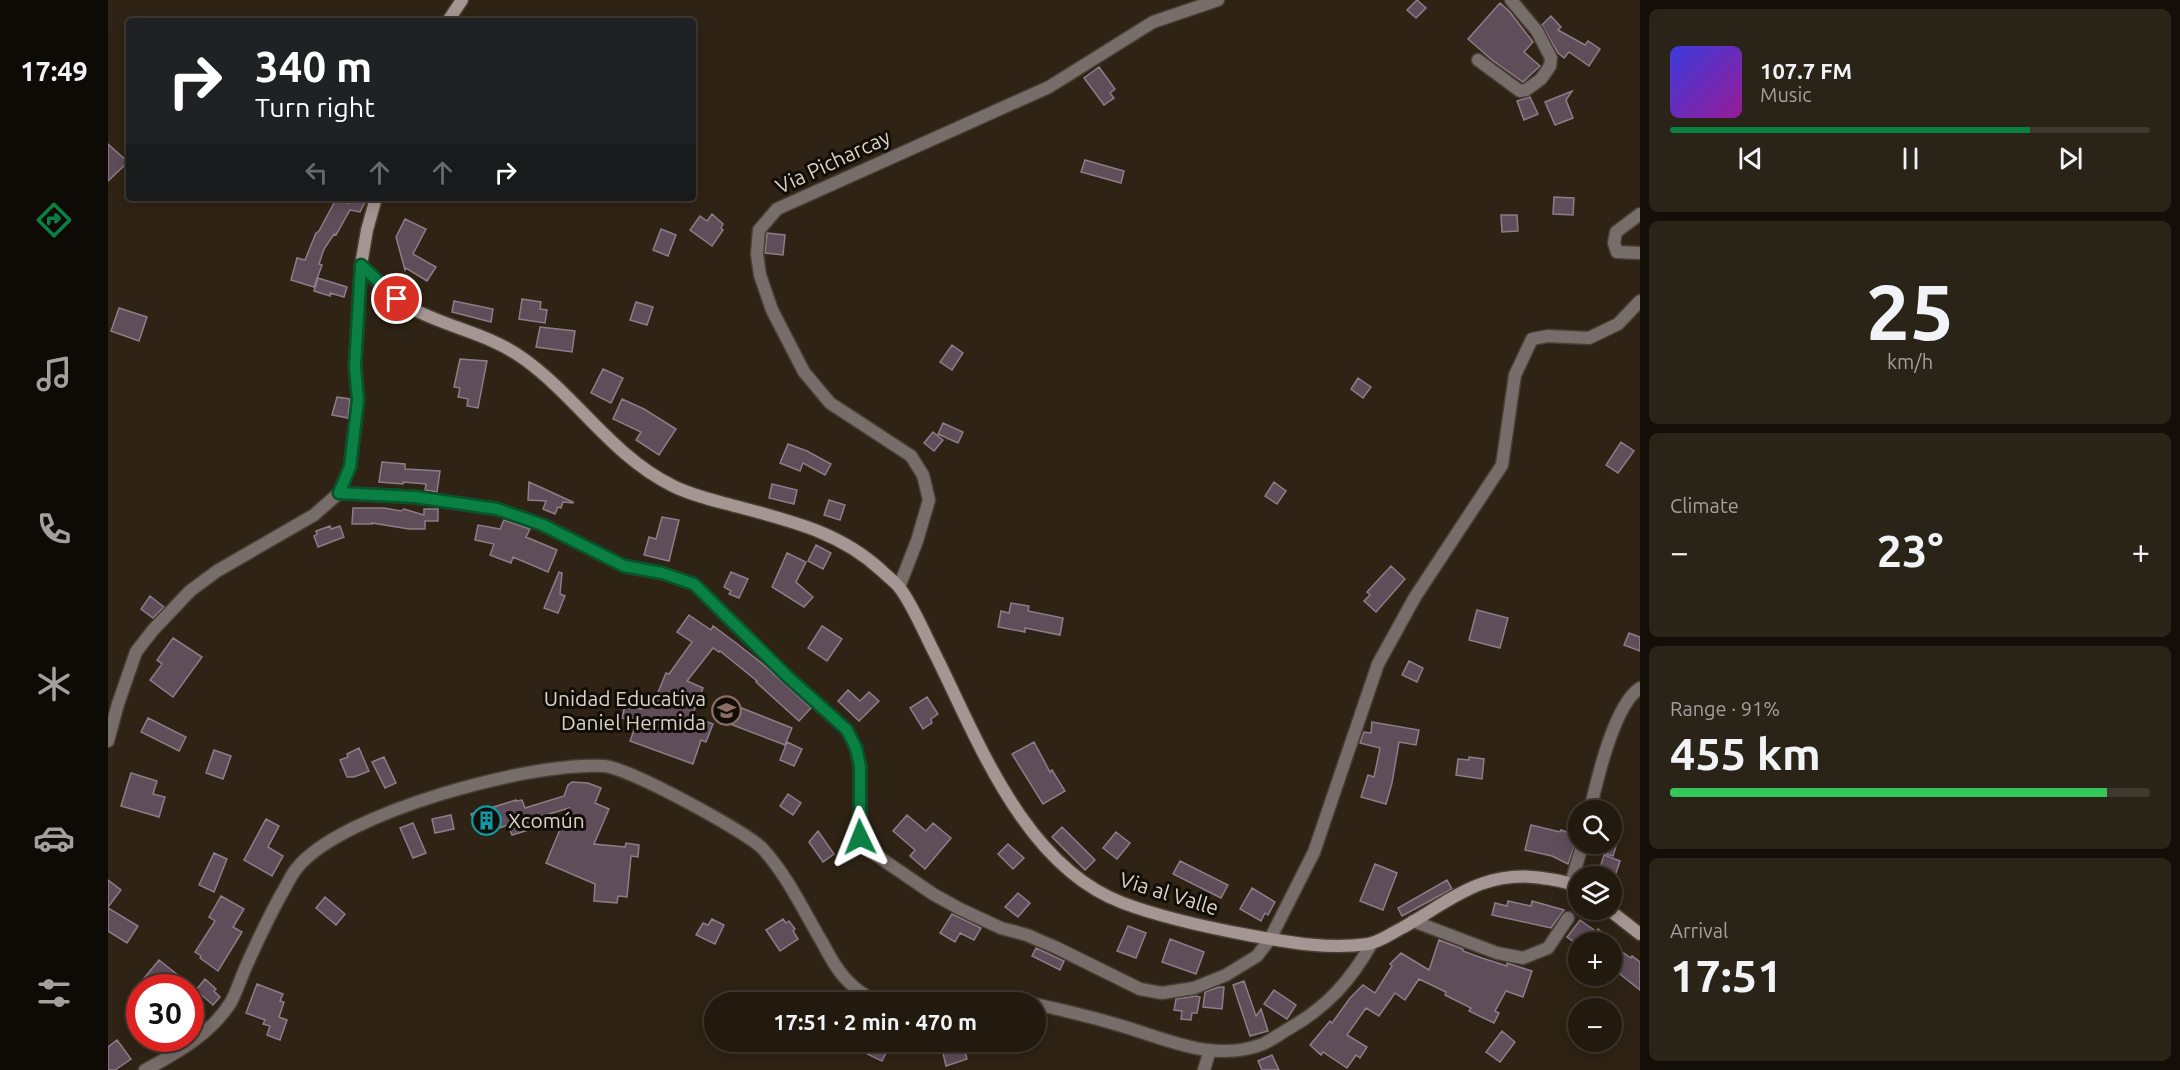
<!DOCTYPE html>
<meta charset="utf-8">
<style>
body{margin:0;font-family:Ubuntu,sans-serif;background:#2a2318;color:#f1f3f6;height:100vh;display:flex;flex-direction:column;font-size:22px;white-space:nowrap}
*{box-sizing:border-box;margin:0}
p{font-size:20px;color:#a2a19e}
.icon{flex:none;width:33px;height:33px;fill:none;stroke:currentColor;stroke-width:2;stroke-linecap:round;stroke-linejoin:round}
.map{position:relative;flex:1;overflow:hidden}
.panel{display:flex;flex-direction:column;gap:9px;padding:9px;background:#130e08;width:540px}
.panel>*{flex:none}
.banner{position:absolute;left:18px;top:18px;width:570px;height:183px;border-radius:6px;box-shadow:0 3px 15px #0003,0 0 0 2px #3f382f;background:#202124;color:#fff;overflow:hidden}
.fabs{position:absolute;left:1460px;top:800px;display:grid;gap:12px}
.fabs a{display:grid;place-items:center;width:54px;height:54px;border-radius:50%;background:#221a0f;box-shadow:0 3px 15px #0003,0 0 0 2px #3f382f;font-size:30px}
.speed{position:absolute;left:18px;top:974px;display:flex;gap:12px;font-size:30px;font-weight:700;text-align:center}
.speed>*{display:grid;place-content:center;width:78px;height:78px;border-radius:50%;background:#221a0f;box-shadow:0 3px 15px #0003,0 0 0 2px #3f382f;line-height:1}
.speed .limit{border:9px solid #d22;background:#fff;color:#111}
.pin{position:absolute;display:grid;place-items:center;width:51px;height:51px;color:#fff;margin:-26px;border:3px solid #fff;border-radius:50%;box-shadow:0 2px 6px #0007}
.me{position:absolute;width:66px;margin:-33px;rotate:358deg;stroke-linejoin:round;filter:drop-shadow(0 0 4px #0008)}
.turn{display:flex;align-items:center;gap:21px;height:126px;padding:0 30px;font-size:27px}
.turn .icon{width:78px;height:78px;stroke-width:2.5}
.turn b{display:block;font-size:42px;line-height:51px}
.lanes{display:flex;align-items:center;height:57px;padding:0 30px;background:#0003;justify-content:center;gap:30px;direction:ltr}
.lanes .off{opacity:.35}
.big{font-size:45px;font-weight:600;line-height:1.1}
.panel .tile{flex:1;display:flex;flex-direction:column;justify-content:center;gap:9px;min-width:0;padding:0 21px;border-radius:9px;background:#2a2318}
.panel .dial{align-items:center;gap:0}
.dial b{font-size:78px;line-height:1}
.song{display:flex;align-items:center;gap:18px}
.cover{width:72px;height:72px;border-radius:9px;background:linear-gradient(135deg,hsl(240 70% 55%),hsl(300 70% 35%))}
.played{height:6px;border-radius:3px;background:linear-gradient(90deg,#0b8043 75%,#3f382f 75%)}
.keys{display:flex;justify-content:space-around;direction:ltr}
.heat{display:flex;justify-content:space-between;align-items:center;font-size:33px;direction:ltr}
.charge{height:9px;border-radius:4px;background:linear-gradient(90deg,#34c759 91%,#3f382f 0)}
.trip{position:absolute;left:596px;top:992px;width:342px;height:60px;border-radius:30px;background:#221a0f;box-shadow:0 3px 15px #0003,0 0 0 2px #3f382f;font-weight:600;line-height:60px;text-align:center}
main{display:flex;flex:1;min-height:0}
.tab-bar{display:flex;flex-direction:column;width:108px;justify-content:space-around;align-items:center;background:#0e0a06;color:#a2a19e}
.tab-bar .icon{width:42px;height:42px}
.tab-bar .on{color:#0b8043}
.tab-bar b{font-size:27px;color:#f1f3f6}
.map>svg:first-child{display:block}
</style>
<main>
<nav class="tab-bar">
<b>17:49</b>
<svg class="icon on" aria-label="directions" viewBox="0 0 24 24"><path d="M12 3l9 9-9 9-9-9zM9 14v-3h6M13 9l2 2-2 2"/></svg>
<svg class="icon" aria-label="music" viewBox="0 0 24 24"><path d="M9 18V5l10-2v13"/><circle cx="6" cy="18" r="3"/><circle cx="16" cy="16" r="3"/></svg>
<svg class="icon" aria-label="phone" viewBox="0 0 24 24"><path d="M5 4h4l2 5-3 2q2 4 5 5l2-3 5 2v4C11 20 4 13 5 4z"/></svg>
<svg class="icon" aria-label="climate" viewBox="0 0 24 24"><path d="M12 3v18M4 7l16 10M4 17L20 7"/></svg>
<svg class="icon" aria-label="car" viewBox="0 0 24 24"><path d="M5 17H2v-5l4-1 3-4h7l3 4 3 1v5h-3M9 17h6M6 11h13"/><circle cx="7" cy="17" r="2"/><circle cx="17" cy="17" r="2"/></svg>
<svg class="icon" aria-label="filters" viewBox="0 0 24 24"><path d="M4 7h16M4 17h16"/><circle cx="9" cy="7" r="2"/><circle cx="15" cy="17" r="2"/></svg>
</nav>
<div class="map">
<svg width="1532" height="1070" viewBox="0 0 1532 1070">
<rect width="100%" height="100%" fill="#2e2314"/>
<path fill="#5f4d59" stroke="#8f7c89" stroke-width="1.5" d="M1309,0L1318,8L1308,18L1299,10Z
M1392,3L1401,11L1425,42L1416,52L1432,66L1415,82L1384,60L1360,39Z
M1443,16L1453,27L1450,30L1477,45L1480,41L1492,49L1481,66L1461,52L1456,58L1450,53L1434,25Z
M991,67L1007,89L1002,93L1006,98L996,105L976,78Z
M1464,91L1458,100L1465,118L1447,125L1437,102Z
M1422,97L1430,114L1416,120L1409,101Z
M0,144L20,162L0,181Z
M977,160L1016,171L1013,183L973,172Z
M1446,197L1466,198L1465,215L1445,214Z
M241,198H259L252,212L242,210L228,235L226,234L216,249L211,264L214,265L206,287L183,280L189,258L197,260L208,233L211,231L227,201L240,203Z
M604,214L615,224L613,228L615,230L604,246L582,230L592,216L599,221Z
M1393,215H1409L1410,231L1394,232Z
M297,219L318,229L305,254L328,267L319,281L298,268L297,270L288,237Z
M553,229L568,235L560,256L545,250Z
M659,233L677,235L675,255L657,253Z
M210,278L239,287L236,297L222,293V296L206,291Z
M414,299L433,302L432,309L439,310L437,323L411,319Z
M346,301L385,309L383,322L344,312Z
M528,302L545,307L539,325L522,320Z
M11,308L39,317L31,341L3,331Z
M432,327L467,331L464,352L428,347Z
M844,345L855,353L844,370L832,362Z
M352,359L379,361L370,408L359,406L360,399L350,397L352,388L346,387Z
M495,369L515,378L503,403L483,393Z
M1250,378L1263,387L1255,398L1243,389Z
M229,397L242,399L240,418L224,415Z
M514,399L536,409L568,429L551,455L528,440L533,432L505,419Z
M835,423L855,432L850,443L830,434Z
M825,432L835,440L826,451L816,443Z
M1513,442L1526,451L1510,473L1498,465Z
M680,444L699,451L723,464L717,475L695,463L692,471L672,463Z
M274,462L297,464V469L332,471L329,492L317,490L318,484L295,482V484L271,482Z
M421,482L465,502V503L455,502L453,508L450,507L447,514L435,509L438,501L420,500Z
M1166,482L1178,491L1169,504L1157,496Z
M664,484L689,490L686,504L661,498Z
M721,500L737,505L732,520L716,515Z
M245,508H276L293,511L296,509L316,515V509H330V521H317V529H301L264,523V524H244Z
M554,517L571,520L561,561L536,555L541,537L548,539Z
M396,520L422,529L418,537L449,550L440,572L405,557L403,563L382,555L386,544L367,540L370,525L392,529Z
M222,526L223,529L232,526L236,537L210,547L206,536L209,534L208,531Z
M708,545L723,553L715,569L700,561Z
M679,553L698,562L688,582L705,597L696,607L664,587Z
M1283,566L1297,579L1268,612L1256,601L1262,595L1259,592Z
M451,572L454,573L452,594L457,596L450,613L436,608Z
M623,572L640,579L631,598L621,594L623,591L616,587Z
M42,596L56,607L45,618L33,609Z
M903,603L921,606L920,611L955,618L952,635L917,628V632L890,627L893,611L901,613Z
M1369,610L1400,618L1392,648L1361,640Z
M581,615L603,630L605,626L628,643L656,665L703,708L691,721L648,682L649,681L612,651L611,652L605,648L579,681L595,688L584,716L605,724L598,742L593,740L585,764L522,741L529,722L514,718L517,705L534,709L537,701L546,702L558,673L561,674L584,642L569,632Z
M714,626L734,639L719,661L700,648Z
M1521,633L1532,637V651L1516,645Z
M65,638L94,657L65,697L42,680L54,664L49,660Z
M1301,661L1315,668L1309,682L1294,675Z
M740,690L752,701L761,692L771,701L751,721L730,701Z
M819,697L830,714L823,719L824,723L815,729L802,708Z
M616,701L684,728L677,745L609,719Z
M40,718L78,737L71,751L33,732Z
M1264,722L1311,730L1308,745L1291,742L1284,783L1278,804L1253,797L1260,775L1266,777L1272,748L1252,743L1256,732L1263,733Z
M679,742L694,749L686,766L672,760Z
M926,742L942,772L944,770L957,791L935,804L904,754Z
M251,748L261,771L246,777H239L232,760L240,757L239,754Z
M106,750L123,756L115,779L98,773Z
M276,757L288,783L277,788L264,762Z
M1361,757L1376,759L1374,779L1348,775L1350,759L1361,760Z
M23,773L49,781L45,794L57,797L51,817L13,806Z
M464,782L480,783L493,788L487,803L501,809L486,844L517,847L518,843L531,845L530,857L523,856L519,897L510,896L509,903L486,901L487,884L438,863L461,808L425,819L427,824L423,825L424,829L404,835L400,825L373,834L363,814L408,800V801L414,800L417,808L456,796L460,785Z
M680,794L693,803L685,815L672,806Z
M343,815L346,829L327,833L324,819Z
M799,815L818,831L825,823L843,838L817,869L802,856L807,850L785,831Z
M158,819L171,826L160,847L175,856L164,876L136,860Z
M305,823L318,853L305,858L292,828Z
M1423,825L1452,832L1453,830L1470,836L1460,864L1444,856L1417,850Z
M954,827L987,860L977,870L944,837Z
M710,831L726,854L715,862L701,842Z
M1008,832L1022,843L1009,859L995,848Z
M1483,843H1509L1505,856L1482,849Z
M900,844L916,858L905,869L890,854Z
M106,853L119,859L106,892L91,885Z
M1496,855L1512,861L1506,879L1503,878V876L1490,874Z
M1072,861L1120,885L1113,898L1065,874Z
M1267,864L1289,873L1275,910L1252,901Z
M0,880L13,890L0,907Z
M1339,880L1344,889L1294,916L1290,908Z
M1144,888L1167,902L1160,915L1157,913L1153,921L1132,909Z
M910,893L922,903L910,917L897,907Z
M113,896L136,909L125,927L134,932L110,971L92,958L93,956L87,952L107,921L101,917Z
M217,897L237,914L228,925L208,908Z
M1400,901L1423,906L1424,901L1456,910L1443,928L1384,915L1387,903L1399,906Z
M0,908L30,926L19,943L0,931Z
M844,914L873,928L866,940L852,933L847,942L832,933Z
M604,919L616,925L607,944L588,935L595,923L600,925Z
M675,919L678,923L681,921L687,929L685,931L690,939L672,951L658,930Z
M1472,920L1489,932L1490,929L1499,936L1497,938L1502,942H1466L1459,937Z
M1020,926L1038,933L1028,958L1009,951Z
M1062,939L1096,952L1088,974L1054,962Z
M1331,940L1355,949V951L1374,958L1399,966V963L1405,965L1424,971L1415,997L1398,991L1387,1011L1391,1013L1386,1023L1361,1011L1363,1008L1337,995L1338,992L1311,979L1297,1000L1287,993L1271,1016L1258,1008L1239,1035L1259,1047L1252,1058L1248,1055L1239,1068L1215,1052L1213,1055L1202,1045L1222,1021L1224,1023L1242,998L1255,985L1267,993L1284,966L1282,964L1293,953L1321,970Z
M1503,944L1523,958L1524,956L1532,962V990L1503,967Z
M928,948L956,961L952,970L924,956Z
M51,960L85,987H39L33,982Z
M97,979L108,989L106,991L112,997L105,1005L88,990Z
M1136,981L1148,1016L1153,1009L1160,1031L1142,1036L1125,985Z
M149,984L175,994L172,1001L176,1002L171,1017L179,1020L172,1040L159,1035L162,1026L155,1024L157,1020L138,1013Z
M1111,987H1116L1114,1009L1095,1007L1097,992Z
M1166,990L1188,1005L1179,1019L1156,1004Z
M1088,996L1092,997L1089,1013H1084L1083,1020L1073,1019L1074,1011L1066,1010L1068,999Z
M1394,1031L1407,1042L1392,1062L1378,1052Z
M9,1040L23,1059L7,1070H0V1047Z
M761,1041L780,1049L774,1061L755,1052Z
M845,1041H878L857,1051L859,1059L838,1066L833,1045Z
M1164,1055L1171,1070H1154L1150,1061Z"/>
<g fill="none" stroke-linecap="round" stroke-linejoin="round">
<defs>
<path id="minor" d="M1370,60L1412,91L1418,90L1433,79L1442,66L1443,58L1429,31L1403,0
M1532,214L1508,232L1506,243L1509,252L1532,253
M231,493L307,497L389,509L435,525L516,566L554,573L586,584L679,676L739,730L748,748L752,766V837L762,851L825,894L852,909L893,928L919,935L949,948L1032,989L1054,993L1086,988L1118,975L1149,956L1162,939L1206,852L1270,664L1307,597L1394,465L1407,375L1424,339L1440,336L1481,338L1510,324L1532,301
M791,587L809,541L821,500L815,475L803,456L722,403L696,372L664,310L652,275L649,254L651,230L669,209L941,87L1045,22L1110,0
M1482,810C1489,780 1506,705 1532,688
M1463,883L1475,843
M1305,921L1389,953L1415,958L1440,948L1460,918
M1096,1070L1102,1050"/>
<path id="tertiary" d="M0,741L10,704L28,652L45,630L82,591L109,571L206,515L231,493L242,467L250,400L247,366L253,265
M927,1004C954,1010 981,1016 1007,1024C1055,1037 1104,1064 1155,1044C1164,1040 1173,1033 1182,1028C1220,1006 1242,981 1264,943
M37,1070C69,1053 103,1034 123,1002C128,993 132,981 136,971C148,944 160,918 174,893C179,885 183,875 189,868C234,812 426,761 496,766C521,768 635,830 654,848C679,875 695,910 714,942C722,957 731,974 744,985C751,992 760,997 768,1002"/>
<path id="secondary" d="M340,21L354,0
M268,198L259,230L253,265C269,281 285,299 305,309C341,328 382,334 416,359C470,398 504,456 565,486C583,495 604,500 623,505C679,520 731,531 774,571C779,576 786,581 791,587C805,605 816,633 827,654C870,740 916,866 1015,903C1055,918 1097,927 1140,935C1180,942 1219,950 1260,944C1272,942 1284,933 1294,928C1342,901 1375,869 1434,878C1446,880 1460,881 1470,888
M1500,909L1532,934"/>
</defs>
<use href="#minor" stroke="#493f31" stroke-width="15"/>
<use href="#tertiary" stroke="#493f31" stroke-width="15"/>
<use href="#secondary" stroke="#493f31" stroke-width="15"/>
<use href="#minor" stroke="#776d6b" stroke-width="12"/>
<use href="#tertiary" stroke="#776d6b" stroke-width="12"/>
<use href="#secondary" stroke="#a69693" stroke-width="12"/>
</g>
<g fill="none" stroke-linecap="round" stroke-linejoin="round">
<defs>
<path id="route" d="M289,299L253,265L247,366L250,400L242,467L231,493L307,497L389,509L435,525L516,566L554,573L586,584L679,676L739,730L748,748L752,766V837"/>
</defs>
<use href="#route" stroke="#07532c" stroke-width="15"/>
<use href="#route" stroke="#0b8043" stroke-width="10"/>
</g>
<defs>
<symbol id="school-ring" viewBox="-11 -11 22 22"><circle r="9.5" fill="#120d07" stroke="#8d6e63" stroke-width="1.5"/><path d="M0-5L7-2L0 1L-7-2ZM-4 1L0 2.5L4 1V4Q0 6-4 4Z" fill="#8d6e63"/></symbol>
<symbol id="building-ring" viewBox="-11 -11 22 22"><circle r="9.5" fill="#120d07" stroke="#0f9aa8" stroke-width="1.5"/><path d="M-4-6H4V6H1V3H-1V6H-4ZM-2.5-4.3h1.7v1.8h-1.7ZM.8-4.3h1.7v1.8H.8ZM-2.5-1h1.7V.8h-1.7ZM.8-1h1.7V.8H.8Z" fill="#0f9aa8"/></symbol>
</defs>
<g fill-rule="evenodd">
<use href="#school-ring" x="602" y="694" width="33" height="33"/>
<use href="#building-ring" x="362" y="804" width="33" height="33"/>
</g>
<g text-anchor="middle" stroke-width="6" stroke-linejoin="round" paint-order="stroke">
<g font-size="21" fill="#d9d2c9" stroke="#120d07">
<text transform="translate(725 162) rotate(-25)" y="7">Via Picharcay</text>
<text transform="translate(1061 894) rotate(17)" y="7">Via al Valle</text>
</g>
<g font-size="21" fill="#d9d2c9" stroke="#120d07" text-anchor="end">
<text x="598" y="706">Unidad Educativa<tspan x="598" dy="24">Daniel Hermida</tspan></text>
<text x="400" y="828" text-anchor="start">Xcomún</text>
</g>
</g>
</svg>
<div class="fabs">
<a><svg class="icon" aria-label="search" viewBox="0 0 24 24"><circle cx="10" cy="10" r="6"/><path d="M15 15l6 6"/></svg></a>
<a><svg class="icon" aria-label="layers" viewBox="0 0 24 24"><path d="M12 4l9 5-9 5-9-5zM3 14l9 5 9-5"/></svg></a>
<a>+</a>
<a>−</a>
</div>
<div class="speed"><div class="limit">30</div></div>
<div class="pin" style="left:289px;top:299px;background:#d93025"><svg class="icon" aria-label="arrive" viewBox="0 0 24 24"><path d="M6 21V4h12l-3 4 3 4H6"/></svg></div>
<svg class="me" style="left:752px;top:837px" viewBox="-20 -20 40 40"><path d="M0-17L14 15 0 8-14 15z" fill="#0b8043" stroke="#fff" stroke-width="4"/></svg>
<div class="trip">17:51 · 2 min · 470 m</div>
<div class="banner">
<div class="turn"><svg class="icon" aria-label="right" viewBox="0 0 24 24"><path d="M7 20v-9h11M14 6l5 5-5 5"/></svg><div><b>340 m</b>Turn right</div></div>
<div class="lanes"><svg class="icon off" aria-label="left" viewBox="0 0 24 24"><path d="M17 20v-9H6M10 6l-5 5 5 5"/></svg><svg class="icon off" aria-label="ahead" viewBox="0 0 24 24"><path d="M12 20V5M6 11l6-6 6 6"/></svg><svg class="icon off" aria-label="ahead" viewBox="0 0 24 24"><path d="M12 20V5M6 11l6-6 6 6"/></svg><svg class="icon" aria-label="right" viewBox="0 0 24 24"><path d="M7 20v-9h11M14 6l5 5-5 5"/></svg></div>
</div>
</div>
<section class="panel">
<div class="tile">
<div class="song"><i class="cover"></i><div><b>107.7 FM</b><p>Music</p></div></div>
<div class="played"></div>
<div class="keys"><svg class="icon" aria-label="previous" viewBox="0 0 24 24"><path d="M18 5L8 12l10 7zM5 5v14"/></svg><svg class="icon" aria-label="pause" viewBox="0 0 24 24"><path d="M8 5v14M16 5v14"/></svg><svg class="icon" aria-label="next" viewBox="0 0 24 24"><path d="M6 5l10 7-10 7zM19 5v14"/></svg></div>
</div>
<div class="tile dial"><b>25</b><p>km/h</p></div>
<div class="tile"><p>Climate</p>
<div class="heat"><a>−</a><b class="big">23°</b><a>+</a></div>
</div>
<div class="tile"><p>Range · 91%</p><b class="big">455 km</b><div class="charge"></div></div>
<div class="tile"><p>Arrival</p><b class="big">17:51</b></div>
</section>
</main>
